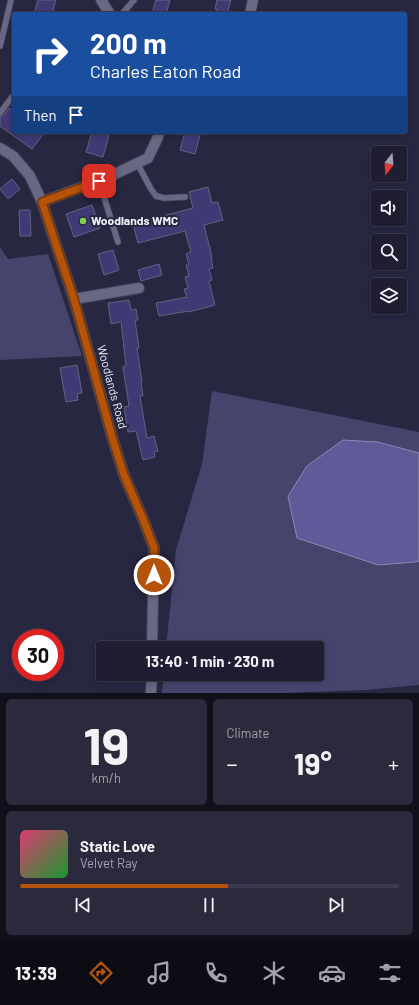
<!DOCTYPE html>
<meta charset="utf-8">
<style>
body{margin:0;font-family:Barlow,sans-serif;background:#2b2a3d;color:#f1f3f6;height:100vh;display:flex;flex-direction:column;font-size:15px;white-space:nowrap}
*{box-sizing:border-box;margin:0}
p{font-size:13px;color:#a1a2ab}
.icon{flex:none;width:22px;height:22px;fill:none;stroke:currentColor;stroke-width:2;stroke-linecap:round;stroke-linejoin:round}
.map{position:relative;height:693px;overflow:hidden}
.drawer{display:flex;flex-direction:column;gap:6px;padding:6px;background:#10101b;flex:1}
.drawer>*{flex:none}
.hud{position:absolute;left:12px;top:12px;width:395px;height:122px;border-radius:4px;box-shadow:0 2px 6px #0003,0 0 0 1px #3c3b4d;background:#1a4fa0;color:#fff;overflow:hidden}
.needle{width:26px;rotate:197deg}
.buttons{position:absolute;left:371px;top:146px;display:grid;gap:8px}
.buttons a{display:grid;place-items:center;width:36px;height:36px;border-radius:4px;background:#1e1d31;box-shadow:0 2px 6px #0003,0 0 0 1px #3c3b4d;font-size:20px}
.speed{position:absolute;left:12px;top:629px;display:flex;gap:8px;font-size:20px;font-weight:700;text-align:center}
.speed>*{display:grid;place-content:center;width:52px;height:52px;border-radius:50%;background:#1e1d31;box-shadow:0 2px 6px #0003,0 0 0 1px #3c3b4d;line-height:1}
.speed .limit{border:6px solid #d22;background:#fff;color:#111}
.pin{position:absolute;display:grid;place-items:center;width:34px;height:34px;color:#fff;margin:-17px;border-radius:8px;box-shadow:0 2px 6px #0006}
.me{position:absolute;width:44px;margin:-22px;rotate:0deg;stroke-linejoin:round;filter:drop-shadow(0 0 3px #0008)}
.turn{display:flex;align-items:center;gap:14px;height:84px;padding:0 12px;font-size:18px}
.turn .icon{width:52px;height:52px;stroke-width:2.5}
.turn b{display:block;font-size:28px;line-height:34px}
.then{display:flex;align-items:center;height:38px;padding:0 12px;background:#0003;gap:8px;font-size:15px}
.big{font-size:30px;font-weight:700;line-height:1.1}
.drawer .tile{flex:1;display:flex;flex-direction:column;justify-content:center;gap:6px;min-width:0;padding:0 14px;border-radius:6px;background:#2b2a3d}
.drawer .dial{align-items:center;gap:0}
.dial b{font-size:52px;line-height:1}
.song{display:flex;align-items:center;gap:12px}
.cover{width:48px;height:48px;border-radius:6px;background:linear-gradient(135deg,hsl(340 70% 55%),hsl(130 70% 35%))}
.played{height:4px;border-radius:2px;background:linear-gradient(90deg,#b45309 55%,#3c3b4d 55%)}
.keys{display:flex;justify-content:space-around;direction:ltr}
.heat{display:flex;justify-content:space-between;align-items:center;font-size:22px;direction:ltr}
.drawer .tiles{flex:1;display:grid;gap:6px;grid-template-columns:1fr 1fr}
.tile:last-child{grid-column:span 2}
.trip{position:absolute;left:96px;top:641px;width:228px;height:40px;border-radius:4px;background:#1e1d31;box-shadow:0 2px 6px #0003,0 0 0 1px #3c3b4d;font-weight:700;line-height:40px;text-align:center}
.menu{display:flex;height:64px;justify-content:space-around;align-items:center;background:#0c0c14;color:#a1a2ab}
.menu .icon{width:28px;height:28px}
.menu .selected{color:#b45309}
.menu b{font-size:18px;color:#f1f3f6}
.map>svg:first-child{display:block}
</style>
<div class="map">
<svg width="419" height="693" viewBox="0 0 419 693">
<rect width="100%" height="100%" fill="#282741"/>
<path fill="#46446d" d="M0,247L8,259L48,254L82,356L0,360Z
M212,391L419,432V453L378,442V565L415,562L419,561V685L365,690L283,693H162L164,674H317V648H166L176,550L202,464Z"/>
<path fill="#5f5b98" stroke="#8b88b6" d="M343,440L378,442L419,453V561L415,562L378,565L297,538L288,496L307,466Z"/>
<path fill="#403a74" stroke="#626280" d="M38,0H56L52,14H34Z
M156,0H170L166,14H152Z
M217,0H231L227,14H216L217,9H215Z
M9,108L14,112V132H45L32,149L0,126V117L3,116Z
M92,132H110L103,157L86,152Z
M185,132H189L200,135L195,154L180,150Z
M12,179L20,189L8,199L0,189Z
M208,187L212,203L218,202L223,220L204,225L212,257H211L213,268L209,269L212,280L209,281L215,305L189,312V311L159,316L156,303L187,297L184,289L188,288L185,277L189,276L186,265H189L186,254L191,252L185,231L138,243L133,224L193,208L189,192Z
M92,205L100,228L74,237L66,214Z
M19,210H30L31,236H20Z
M113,250L119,270L104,275L98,254Z
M159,264L162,275L141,281L138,270Z
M129,300L131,310L136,309L138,320H135L139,348H137L142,382H141L143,396H140L147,438L154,436L158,451L154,452L155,457L143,460L136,431L128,432L124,407L129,406L123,367L126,366L121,322L111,324L108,303Z
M77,365L82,393L77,394L78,400L66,402L60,368Z"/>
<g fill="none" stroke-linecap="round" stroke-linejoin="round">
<defs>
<path id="service" d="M122,14L134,0
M0,46L11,0
M0,113L12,97
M137,163L151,189L156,196L164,198L185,197
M99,181L118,242"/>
<path id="minor" d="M101,0L110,14
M250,14L253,0
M0,148L13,156L30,176L42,202L74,299L112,437L124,475L143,519L154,548L152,648
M42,202L111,176L148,158L158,137L159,132
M74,299L139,288
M151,693L152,674"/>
</defs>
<use href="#service" stroke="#44435b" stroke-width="7"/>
<use href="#minor" stroke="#44435b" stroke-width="12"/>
<use href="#service" stroke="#696884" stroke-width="5.5"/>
<use href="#minor" stroke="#696884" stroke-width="10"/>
</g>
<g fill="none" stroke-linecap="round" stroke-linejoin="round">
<defs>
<path id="route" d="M99,181L42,202L74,299L112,437L124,475L143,519L154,548V575"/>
</defs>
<use href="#route" stroke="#753606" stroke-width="10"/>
<use href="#route" stroke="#b45309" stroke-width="7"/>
</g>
<circle fill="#81d050" stroke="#282741" stroke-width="1.5" cx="83" cy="221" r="4"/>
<g text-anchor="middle" stroke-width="4" stroke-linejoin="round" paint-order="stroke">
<g font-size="12" font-weight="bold" fill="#f2f2fd" stroke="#282741" text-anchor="start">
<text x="91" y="225">Woodlands WMC</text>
</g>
<g font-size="12" fill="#f2f2fd" stroke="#282741">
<text transform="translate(112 387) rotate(75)" y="4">Woodlands Road</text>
</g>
</g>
</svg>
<div class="buttons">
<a><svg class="needle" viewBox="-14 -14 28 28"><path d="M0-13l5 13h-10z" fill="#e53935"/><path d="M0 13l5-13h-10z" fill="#a1a2ab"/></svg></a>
<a><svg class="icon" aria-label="sound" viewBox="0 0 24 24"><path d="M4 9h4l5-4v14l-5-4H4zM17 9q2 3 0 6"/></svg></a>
<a><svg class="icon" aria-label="search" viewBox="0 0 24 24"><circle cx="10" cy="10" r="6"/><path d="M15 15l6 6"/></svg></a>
<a><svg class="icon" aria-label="layers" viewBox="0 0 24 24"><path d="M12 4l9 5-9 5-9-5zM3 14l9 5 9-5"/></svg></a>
</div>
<div class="speed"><div class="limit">30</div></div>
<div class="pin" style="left:99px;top:181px;background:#d93025"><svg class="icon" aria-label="arrive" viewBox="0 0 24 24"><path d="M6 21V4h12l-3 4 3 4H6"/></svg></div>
<svg class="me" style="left:154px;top:575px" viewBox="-20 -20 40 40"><circle r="17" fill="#b45309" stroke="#fff" stroke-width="3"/><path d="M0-11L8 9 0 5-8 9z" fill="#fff"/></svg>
<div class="trip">13:40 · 1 min · 230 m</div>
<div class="hud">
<div class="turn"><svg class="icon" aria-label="right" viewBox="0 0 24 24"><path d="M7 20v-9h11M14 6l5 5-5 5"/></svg><div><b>200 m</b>Charles Eaton Road</div></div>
<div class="then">Then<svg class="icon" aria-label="arrive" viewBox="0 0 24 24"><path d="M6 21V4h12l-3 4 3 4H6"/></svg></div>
</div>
</div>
<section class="drawer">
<div class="tiles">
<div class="tile dial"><b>19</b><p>km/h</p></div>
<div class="tile"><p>Climate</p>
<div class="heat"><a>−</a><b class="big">19°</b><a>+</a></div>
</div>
<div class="tile">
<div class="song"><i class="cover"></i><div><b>Static Love</b><p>Velvet Ray</p></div></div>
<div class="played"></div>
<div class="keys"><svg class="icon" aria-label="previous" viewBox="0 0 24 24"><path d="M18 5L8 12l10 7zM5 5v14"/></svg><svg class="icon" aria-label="pause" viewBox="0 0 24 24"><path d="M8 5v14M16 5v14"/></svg><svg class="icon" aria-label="next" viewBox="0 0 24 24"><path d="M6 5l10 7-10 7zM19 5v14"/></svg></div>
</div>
</div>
</section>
<nav class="menu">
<b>13:39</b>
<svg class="icon selected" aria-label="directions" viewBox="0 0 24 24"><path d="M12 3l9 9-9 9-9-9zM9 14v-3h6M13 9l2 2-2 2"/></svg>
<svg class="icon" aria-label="music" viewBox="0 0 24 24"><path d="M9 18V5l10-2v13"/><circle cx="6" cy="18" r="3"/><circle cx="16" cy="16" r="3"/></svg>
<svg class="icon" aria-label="phone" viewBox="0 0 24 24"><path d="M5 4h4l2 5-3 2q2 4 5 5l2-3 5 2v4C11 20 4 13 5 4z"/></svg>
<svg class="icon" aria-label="climate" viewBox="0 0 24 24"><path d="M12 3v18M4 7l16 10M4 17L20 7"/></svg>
<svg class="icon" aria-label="car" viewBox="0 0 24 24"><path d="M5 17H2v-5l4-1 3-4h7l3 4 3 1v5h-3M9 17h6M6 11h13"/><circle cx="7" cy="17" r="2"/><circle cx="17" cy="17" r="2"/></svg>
<svg class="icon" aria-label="filters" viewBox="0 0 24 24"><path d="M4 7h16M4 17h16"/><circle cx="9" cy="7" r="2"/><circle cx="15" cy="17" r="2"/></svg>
</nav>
